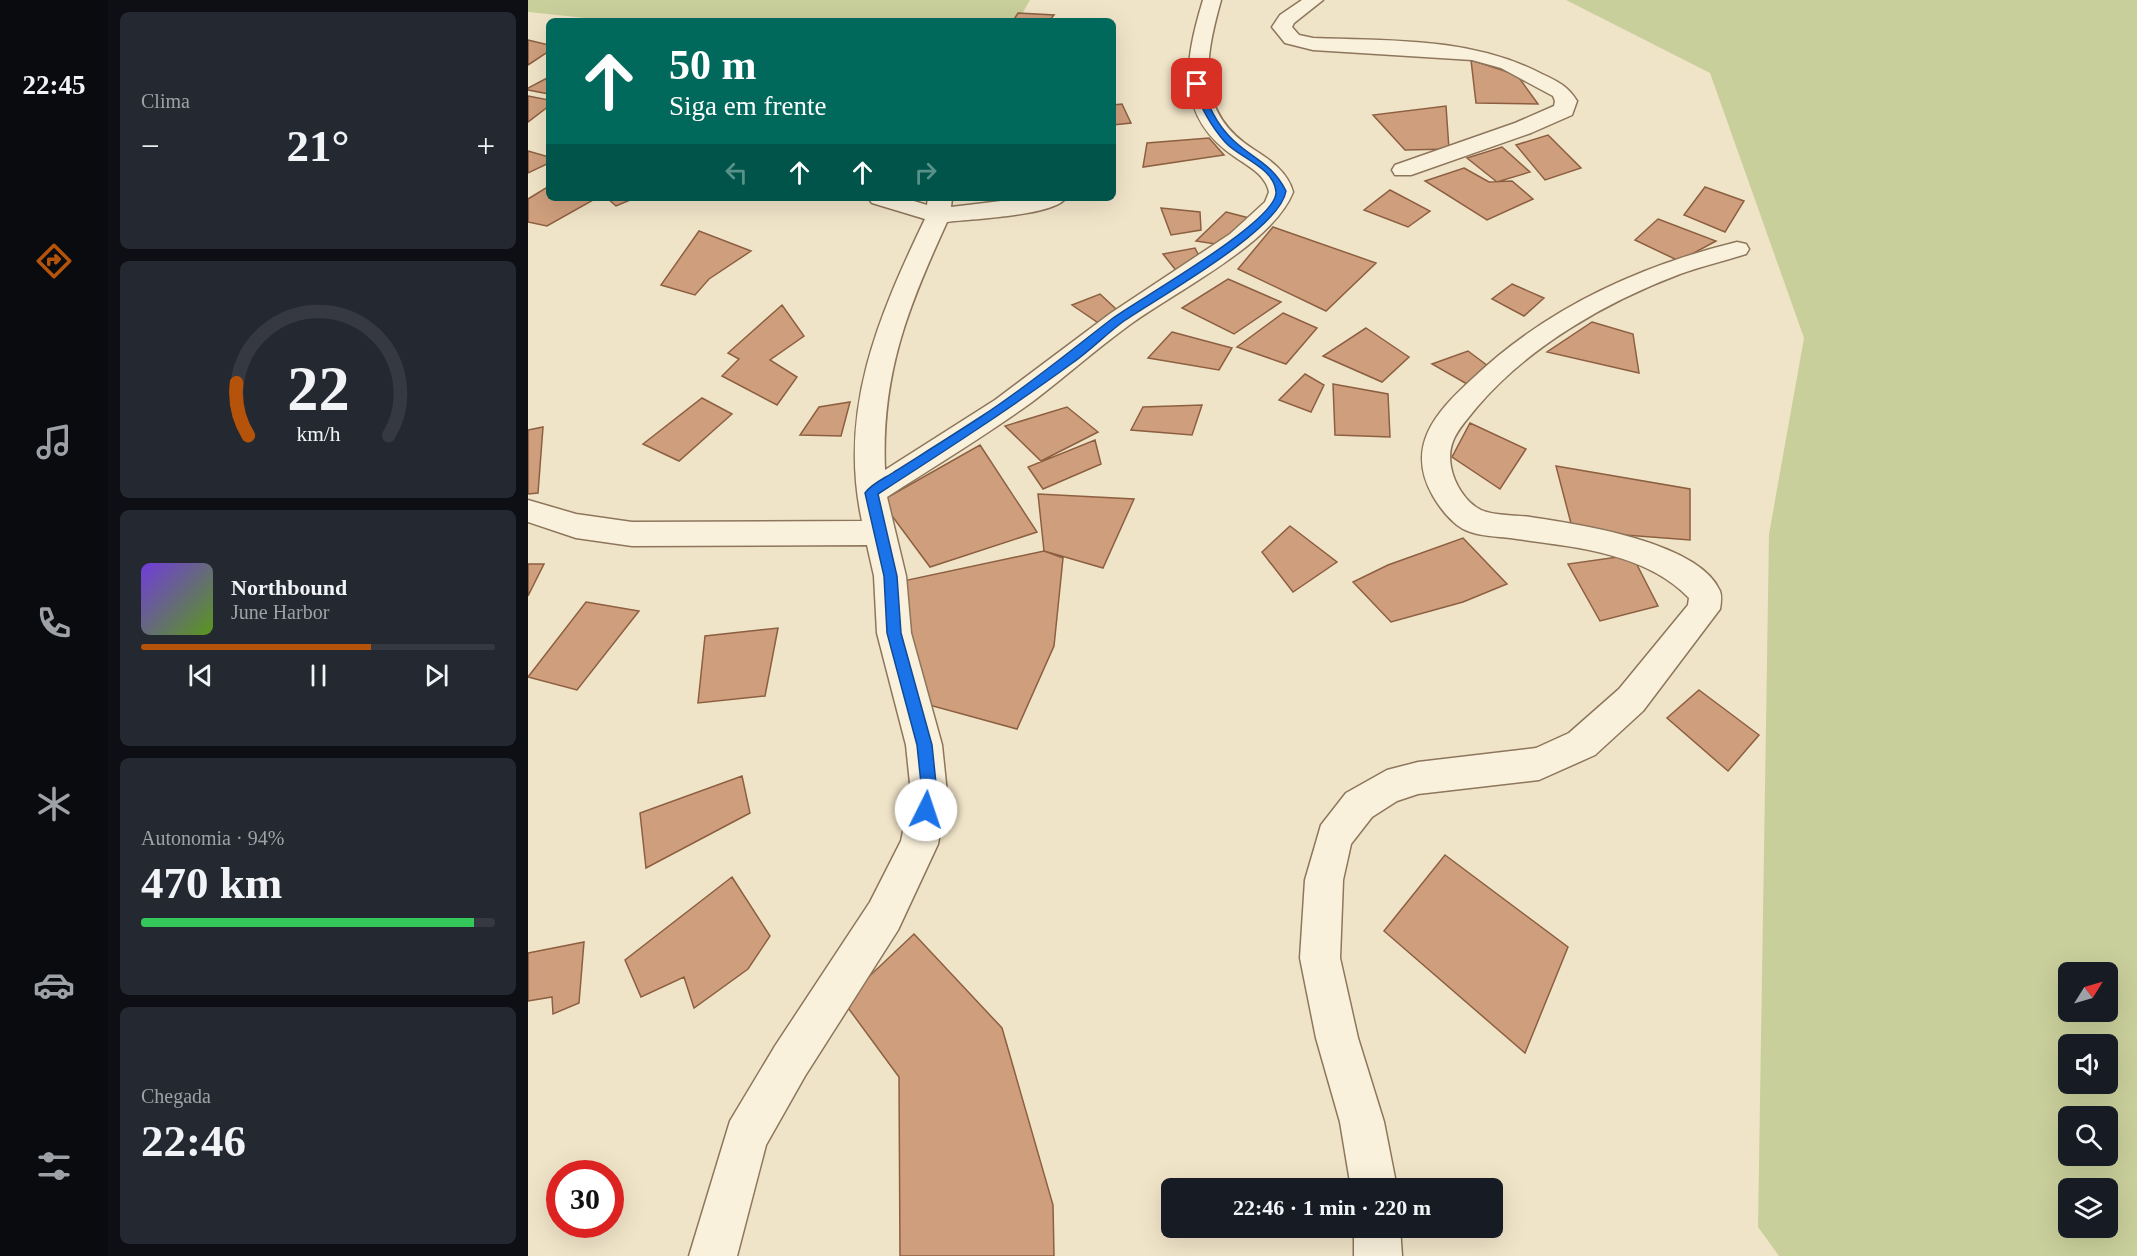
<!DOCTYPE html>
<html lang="pt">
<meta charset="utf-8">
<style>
body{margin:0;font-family:"Times New Roman",serif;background:#242831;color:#f1f3f6;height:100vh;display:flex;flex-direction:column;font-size:22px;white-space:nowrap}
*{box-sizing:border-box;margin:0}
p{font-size:20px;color:#9ea1a6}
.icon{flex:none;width:33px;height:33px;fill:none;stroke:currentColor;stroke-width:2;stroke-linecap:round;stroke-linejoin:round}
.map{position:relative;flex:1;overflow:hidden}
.details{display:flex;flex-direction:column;gap:12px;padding:12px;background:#0d0f14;width:420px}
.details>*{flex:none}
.top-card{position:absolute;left:18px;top:18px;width:570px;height:183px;border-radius:9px;box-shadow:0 6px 24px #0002;background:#00695c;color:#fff;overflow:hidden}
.needle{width:39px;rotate:53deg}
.fabs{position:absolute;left:1530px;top:962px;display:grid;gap:12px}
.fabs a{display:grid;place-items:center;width:60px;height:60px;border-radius:9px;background:#171b24;box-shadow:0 6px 24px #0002;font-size:30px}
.speed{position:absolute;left:18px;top:1160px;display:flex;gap:12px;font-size:30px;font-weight:700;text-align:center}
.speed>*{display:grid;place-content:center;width:78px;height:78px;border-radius:50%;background:#171b24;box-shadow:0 6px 24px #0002;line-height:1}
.speed .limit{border:9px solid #d22;background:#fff;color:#111}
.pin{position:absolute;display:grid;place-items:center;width:51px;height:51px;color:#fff;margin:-26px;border-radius:12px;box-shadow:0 3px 9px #0006}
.me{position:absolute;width:66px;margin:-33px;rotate:4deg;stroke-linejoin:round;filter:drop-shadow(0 0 4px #0008)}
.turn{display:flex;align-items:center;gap:21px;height:126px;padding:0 24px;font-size:27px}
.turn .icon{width:78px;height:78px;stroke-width:2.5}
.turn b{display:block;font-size:42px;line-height:51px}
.lanes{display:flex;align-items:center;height:57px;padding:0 24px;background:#0003;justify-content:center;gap:30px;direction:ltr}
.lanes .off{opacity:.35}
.big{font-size:45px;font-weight:800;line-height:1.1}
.details .widget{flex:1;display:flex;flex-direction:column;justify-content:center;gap:9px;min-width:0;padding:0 21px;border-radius:9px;background:#242831}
.details .dial{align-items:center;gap:0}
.dial svg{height:156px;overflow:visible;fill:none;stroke:#363941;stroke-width:7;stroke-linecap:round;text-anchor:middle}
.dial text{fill:#f1f3f6;stroke:none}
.song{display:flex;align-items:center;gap:18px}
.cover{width:72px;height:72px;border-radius:9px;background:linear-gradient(135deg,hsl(260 70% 55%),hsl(90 70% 35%))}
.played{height:6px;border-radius:3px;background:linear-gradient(90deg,#b45309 65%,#363941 65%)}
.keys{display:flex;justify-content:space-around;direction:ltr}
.heat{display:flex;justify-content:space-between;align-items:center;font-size:33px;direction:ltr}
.charge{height:9px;border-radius:4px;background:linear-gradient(90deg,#34c759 94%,#363941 0)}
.trip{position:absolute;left:633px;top:1178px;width:342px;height:60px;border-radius:9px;background:#171b24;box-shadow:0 6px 24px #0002;font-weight:800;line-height:60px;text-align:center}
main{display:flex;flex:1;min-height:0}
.tab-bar{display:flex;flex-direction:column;width:108px;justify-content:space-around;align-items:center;background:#090b0e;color:#9ea1a6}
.tab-bar .icon{width:42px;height:42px}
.tab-bar .selected{color:#b45309}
.tab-bar b{font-size:27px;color:#f1f3f6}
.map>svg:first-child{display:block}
</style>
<main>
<nav class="tab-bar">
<b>22:45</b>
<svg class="icon selected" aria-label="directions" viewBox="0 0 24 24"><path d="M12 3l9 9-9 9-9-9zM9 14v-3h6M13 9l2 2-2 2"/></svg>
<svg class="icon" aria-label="music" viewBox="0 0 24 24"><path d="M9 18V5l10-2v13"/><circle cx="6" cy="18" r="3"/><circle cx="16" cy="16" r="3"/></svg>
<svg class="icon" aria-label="phone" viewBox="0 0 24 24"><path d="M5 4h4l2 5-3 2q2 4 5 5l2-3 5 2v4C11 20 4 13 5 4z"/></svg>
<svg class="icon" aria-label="climate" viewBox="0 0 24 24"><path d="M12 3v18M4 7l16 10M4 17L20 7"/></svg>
<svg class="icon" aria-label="car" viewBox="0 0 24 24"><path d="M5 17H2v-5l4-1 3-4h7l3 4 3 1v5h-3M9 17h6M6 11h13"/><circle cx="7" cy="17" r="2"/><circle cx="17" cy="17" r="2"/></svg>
<svg class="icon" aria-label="filters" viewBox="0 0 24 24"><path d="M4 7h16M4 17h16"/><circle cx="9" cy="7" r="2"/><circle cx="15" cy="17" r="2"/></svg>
</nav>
<section class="details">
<div class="widget"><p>Clima</p>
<div class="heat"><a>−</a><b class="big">21°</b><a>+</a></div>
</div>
<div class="widget dial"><svg viewBox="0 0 100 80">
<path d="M14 69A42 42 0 1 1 86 69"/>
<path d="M14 69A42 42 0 0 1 8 42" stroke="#b45309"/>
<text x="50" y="56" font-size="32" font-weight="700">22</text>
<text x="50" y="72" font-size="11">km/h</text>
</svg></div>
<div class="widget">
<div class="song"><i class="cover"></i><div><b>Northbound</b><p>June Harbor</p></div></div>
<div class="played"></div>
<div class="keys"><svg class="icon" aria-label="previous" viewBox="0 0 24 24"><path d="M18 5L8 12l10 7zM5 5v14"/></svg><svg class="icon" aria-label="pause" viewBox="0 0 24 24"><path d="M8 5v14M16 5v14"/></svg><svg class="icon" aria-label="next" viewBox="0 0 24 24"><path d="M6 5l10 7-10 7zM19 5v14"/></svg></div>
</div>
<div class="widget"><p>Autonomia · 94%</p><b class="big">470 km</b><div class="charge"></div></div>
<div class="widget"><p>Chegada</p><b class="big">22:46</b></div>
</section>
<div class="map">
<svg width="1609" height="1256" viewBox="0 0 1609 1256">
<rect width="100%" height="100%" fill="#f0e4c8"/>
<path fill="#c9cf9b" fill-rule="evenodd" d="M0,0H502L491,19L479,21H86L0,12Z
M1038,0H1609V1256H1251L1230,1227L1241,534L1276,338L1182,73ZM1540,972H1580V1011H1540ZM1540,1044H1580V1083H1540ZM1540,1116H1580V1155H1540ZM1540,1188H1580V1227H1540Z"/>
<path fill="#cf9f7d" stroke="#8d5f41" stroke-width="1.5" d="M490,13L526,15L521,21H485Z
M0,40L21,45V51L0,65Z
M943,60L989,75L1010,104L948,103Z
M21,77V94L0,90V88Z
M0,96L21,100V106L0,122Z
M594,104L603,123L585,125V105Z
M918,106L921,149L877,150L845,115Z
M1020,135L1053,168L1017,180L988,145Z
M681,138L696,155L615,167L619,143Z
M974,147L1002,172L969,182L939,158Z
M0,151L21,157V163L0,173Z
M936,168L961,182L984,181L1005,199L959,220L897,181Z
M21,186V198L67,199L19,226L0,222V199Z
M1177,187L1216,201L1197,232L1156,215Z
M862,190L902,211L880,227L836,210Z
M79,198H107L88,206Z
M633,208L672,212L673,230L643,235Z
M698,212L721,218L694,245L668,241Z
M1130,219L1188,241L1151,261L1107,240Z
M745,227L848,263L798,311L710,269Z
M171,231L223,251L181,279L167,295L133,285Z
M667,248L673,260L650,273L635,254Z
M700,279L753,302L706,334L654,308Z
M984,284L1016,298L996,316L964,299Z
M572,294L589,310L572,324L544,305Z
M254,305L276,336L242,360L269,377L249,405L194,376L211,359L200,353Z
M755,313L789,328L758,364L709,347Z
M1064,322L1105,334L1111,373L1019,352Z
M838,328L881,357L854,382L795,356Z
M644,332L704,348L691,370L620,358Z
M940,351L960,366L939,384L904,364Z
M777,374L796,385L783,412L751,400Z
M805,384L860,394L862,437L807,435Z
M174,398L204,414L151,461L115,444Z
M322,402L313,436L272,435L291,407Z
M674,405L664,435L603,430L615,407Z
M539,407L570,432L513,461L477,426Z
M942,423L998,449L972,489L924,457Z
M15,427L10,493L0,494V430Z
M567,440L573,464L515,489L500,467Z
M452,445L509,532L402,567L353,501Z
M1028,466L1162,489V540L1045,531Z
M510,494L606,499L575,568L516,551Z
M762,526L809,562L765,592L734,552Z
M935,538L979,584L935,602L863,622L825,582L860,565Z
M516,551L535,558L526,646L489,729L383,700L375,581Z
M1104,555L1130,606L1072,621L1040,564Z
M0,564H16L0,596Z
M58,602L111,611L49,690L0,677Z
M250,628L237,696L170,703L177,636Z
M1171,690L1231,735L1200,771L1139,718Z
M214,776L222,813L118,868L112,813Z
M917,855L1040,947L997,1053L856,931Z
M204,877L242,936L220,969L166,1008L156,977L113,997L97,960Z
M386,934L474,1028L525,1205L526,1256H372L371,1077L315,1001Z
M56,942L51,1003L25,1014L24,997L0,1001V953Z"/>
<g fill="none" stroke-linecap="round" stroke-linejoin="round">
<defs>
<path id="minor" d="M675,0H693C677,58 666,111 725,149C741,159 760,172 765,192C745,244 646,292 600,326C567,350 537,377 504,402C457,436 407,466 359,497L378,576L383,633L414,745L419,793L410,844L370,930L277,1076L238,1145L209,1256H161L202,1121L247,1046L342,902L373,841L383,793L378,745L349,633L346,576L339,545L104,546L48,538L0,522V500L48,514L104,522L334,521C310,411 350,317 397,219L344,203L340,198H376L399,205L400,198H424L423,207L499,198H538C525,216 442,219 419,222C380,307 353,374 357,470L467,400L583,313L702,234L737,202L741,192C738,175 720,166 707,157C646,116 657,60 675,0Z
M774,0H795L766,23L764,27L771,35L785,38C862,41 943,37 1014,74C1029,81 1040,86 1049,101L1044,115L1003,133L883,175H867L864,170L867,165L987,123L1026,106L1027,101L1025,96L973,68L944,60L785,50L757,43L744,27L752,15Z
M1209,242L1218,244L1221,249L1218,254C1196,261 1174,266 1152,274C1078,302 1001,346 949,407C934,426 918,440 923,467C926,483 937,502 953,510C966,516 988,515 1002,517C1050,524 1171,542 1192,591C1194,597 1193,603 1192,609L1115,711L1067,755L1011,780L890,794L869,801L844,817L823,844L815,880L812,958L830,1038L856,1122L869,1188H823L812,1122L788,1038L772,958L777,880L793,825L818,793L859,770L890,762L1008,748L1041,733L1091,689L1160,605L1161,598C1118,553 1047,547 989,539C972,536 950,537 935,529C923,522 912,508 905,496C877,447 907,413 943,380C1017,309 1111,266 1209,242Z
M826,1227H872L874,1256H826Z"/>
</defs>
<use href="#minor" stroke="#8d765c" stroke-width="3"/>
<use href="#minor" fill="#faf1dc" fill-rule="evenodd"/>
</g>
<path fill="#1a73e8" stroke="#114b97" stroke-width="1.5" d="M669,81L673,84C680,105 688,124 705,140C725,159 744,163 758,191C752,230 631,297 596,321C578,334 562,351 543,364C480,410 415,452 350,494L369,576L373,633L404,745L409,793L403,815L398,818L393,815L390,810L394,793L389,745L359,633L356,576L337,493C343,484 357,478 366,472C396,453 425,435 454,416C500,386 542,351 585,318C611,299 750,221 748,192C746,167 711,158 697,142C681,124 672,106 664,84Z"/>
</svg>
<div class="fabs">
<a><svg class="needle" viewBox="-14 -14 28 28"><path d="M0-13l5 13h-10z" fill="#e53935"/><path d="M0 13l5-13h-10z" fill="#9ea1a6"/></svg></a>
<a><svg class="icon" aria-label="sound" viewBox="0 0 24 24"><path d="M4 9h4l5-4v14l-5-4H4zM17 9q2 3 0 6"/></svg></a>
<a><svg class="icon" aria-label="search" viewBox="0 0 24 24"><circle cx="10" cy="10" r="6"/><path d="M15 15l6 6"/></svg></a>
<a><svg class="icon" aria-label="layers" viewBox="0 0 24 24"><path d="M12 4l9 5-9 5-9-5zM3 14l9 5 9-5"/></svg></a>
</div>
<div class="speed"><div class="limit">30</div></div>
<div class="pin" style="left:669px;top:84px;background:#d93025"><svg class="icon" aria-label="arrive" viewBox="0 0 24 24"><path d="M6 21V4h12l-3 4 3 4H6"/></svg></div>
<svg class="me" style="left:398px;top:810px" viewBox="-20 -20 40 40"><circle r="19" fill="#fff"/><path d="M0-13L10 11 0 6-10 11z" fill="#1a73e8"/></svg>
<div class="trip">22:46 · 1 min · 220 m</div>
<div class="top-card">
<div class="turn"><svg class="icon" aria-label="ahead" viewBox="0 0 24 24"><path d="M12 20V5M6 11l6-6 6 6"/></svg><div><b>50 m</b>Siga em frente</div></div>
<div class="lanes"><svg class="icon off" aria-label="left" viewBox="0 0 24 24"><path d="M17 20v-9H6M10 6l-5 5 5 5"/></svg><svg class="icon" aria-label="ahead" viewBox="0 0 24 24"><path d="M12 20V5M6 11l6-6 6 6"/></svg><svg class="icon" aria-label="ahead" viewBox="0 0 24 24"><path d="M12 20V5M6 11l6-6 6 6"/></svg><svg class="icon off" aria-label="right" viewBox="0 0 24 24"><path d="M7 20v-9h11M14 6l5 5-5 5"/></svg></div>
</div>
</div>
</main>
